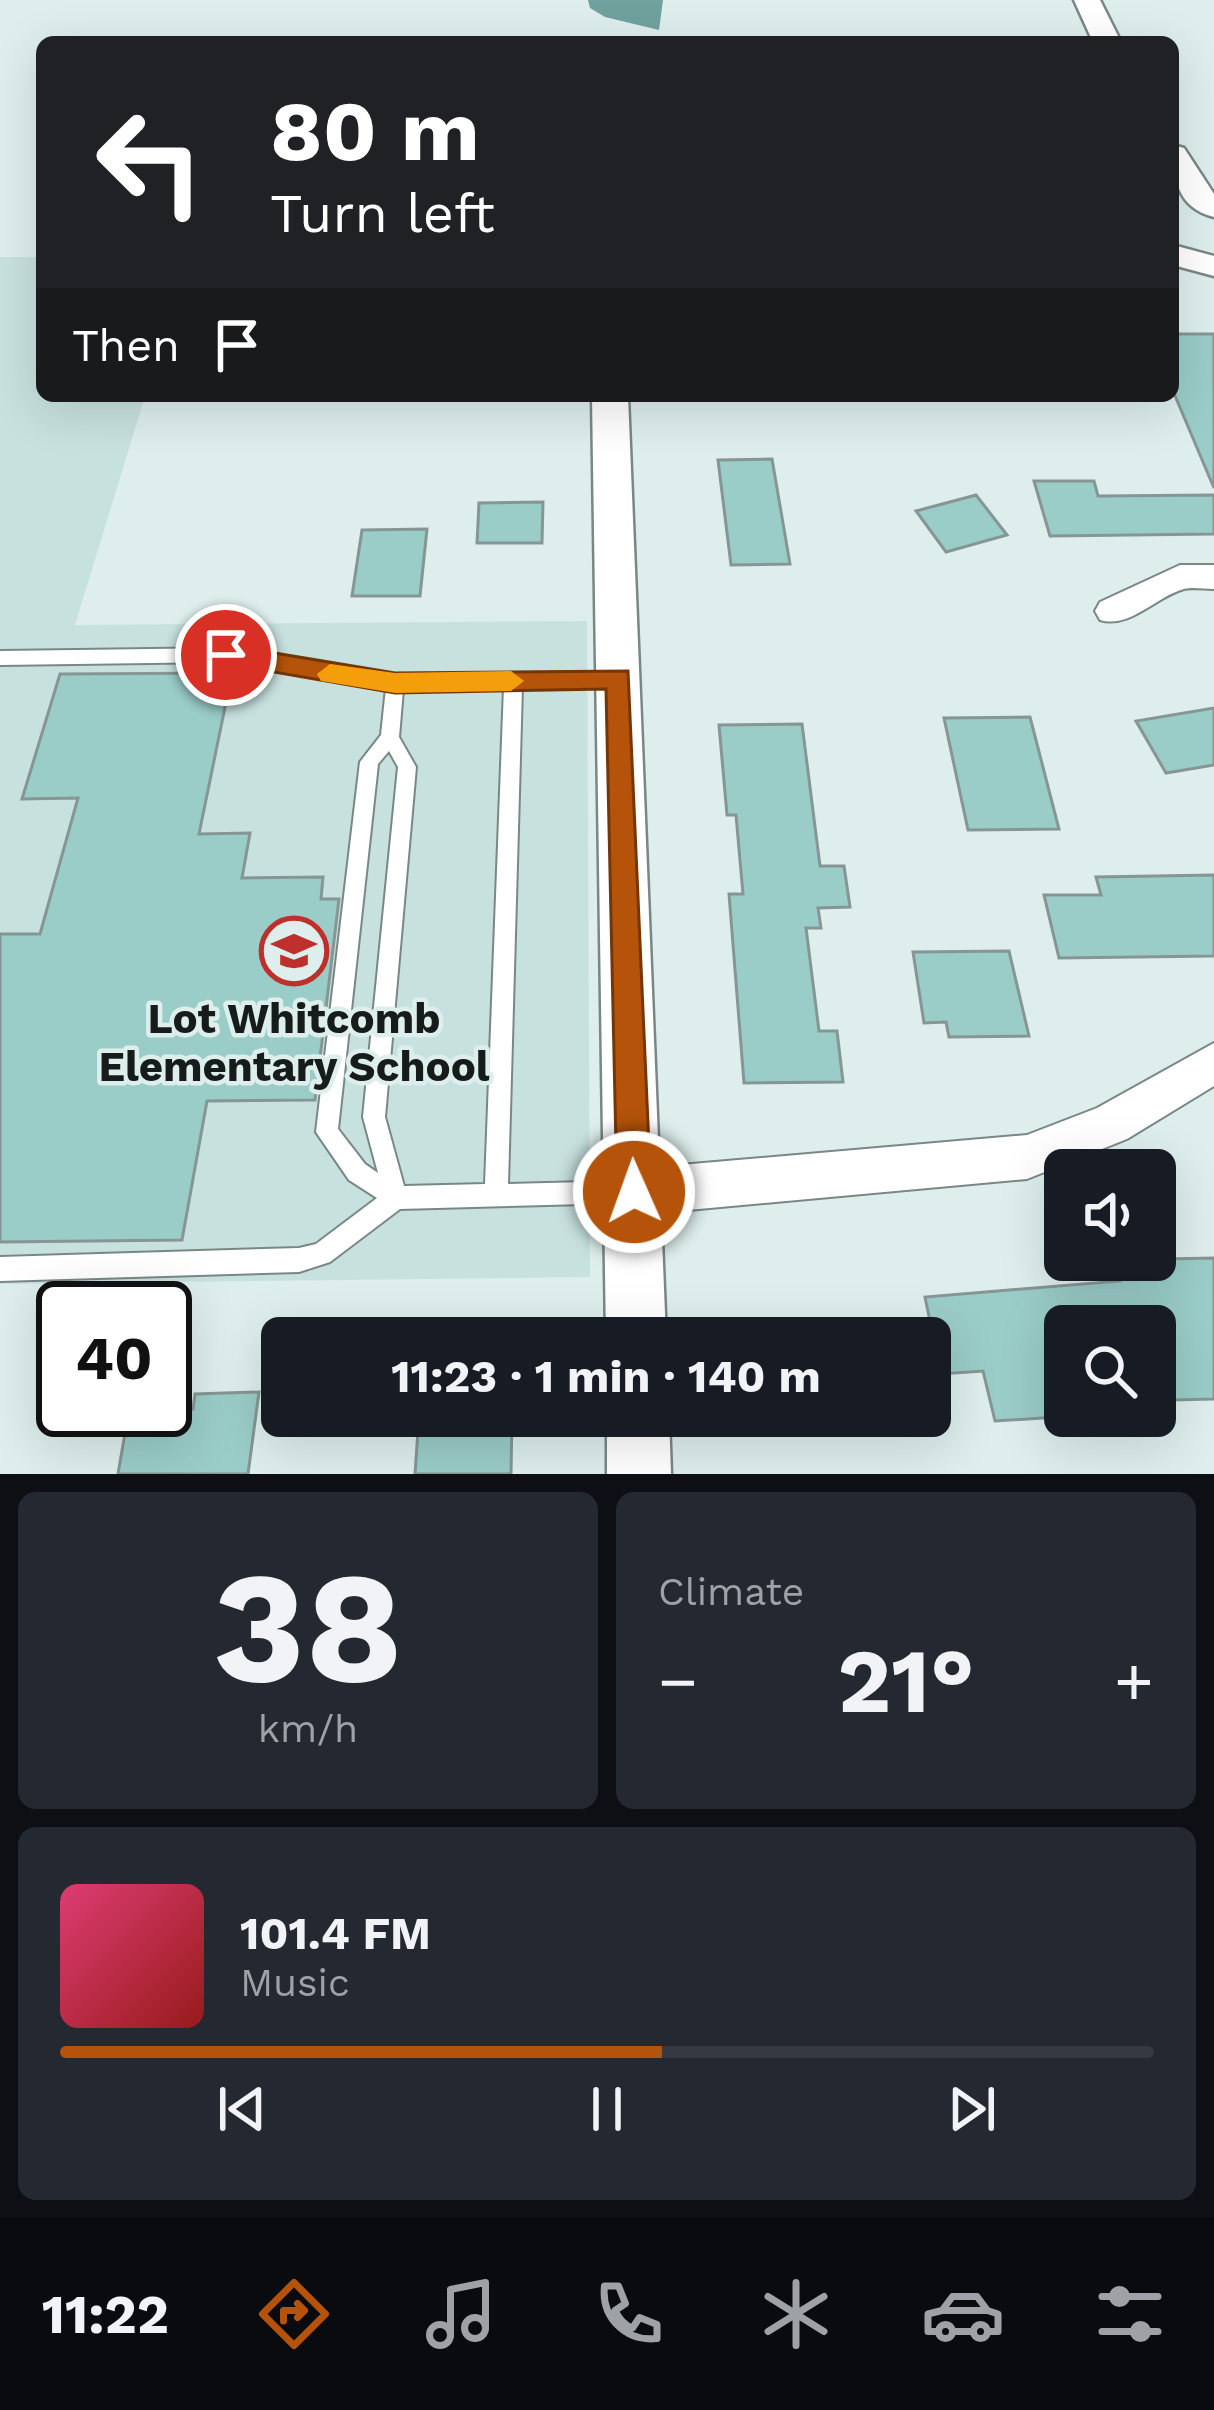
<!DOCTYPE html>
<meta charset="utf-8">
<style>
body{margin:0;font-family:"Work Sans",sans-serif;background:#242831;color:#f1f3f6;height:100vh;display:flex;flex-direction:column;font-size:45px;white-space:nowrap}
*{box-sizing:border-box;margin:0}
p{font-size:39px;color:#9ea1a6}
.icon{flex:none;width:66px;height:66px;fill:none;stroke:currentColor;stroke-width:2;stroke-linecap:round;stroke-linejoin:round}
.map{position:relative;height:1474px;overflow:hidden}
.sheet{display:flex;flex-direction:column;gap:18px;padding:18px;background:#0d0f14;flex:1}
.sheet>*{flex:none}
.top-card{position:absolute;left:36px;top:36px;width:1143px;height:366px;border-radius:18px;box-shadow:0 12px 48px #0002;background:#202124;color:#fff;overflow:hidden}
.fabs{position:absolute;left:1044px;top:1149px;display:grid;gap:24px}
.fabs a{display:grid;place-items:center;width:132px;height:132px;border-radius:18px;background:#171b24;box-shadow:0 12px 48px #0002;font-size:60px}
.speed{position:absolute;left:36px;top:1281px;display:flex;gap:24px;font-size:60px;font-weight:700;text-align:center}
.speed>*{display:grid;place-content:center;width:156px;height:156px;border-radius:50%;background:#171b24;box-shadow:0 12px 48px #0002;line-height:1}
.speed .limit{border:6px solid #111;border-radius:18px;background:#fff;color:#111}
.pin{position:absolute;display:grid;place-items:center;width:102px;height:102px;color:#fff;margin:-51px;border:6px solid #fff;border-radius:50%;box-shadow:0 3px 12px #0007}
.me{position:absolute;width:132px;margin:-66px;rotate:358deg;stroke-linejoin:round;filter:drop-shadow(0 0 9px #0008)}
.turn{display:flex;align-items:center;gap:42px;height:252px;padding:0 36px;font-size:54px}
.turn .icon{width:156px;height:156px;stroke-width:2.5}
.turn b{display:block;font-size:84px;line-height:102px}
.then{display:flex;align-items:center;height:114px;padding:0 36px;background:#0003;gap:24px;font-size:45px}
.big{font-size:90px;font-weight:700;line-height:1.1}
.sheet .card{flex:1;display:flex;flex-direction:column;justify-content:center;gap:18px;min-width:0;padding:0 42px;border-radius:18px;background:#242831}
.sheet .dial{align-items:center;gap:0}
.dial b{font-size:156px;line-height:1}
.song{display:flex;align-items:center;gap:36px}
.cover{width:144px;height:144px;border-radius:18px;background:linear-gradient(135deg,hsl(340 70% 55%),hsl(0 70% 35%))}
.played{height:12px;border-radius:6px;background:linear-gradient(90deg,#b45309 55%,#363941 55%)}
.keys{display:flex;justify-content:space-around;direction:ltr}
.heat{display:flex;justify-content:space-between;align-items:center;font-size:66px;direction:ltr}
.sheet .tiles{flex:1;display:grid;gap:18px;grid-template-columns:1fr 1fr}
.card:last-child{grid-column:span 2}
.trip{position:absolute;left:261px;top:1317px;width:690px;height:120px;border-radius:18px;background:#171b24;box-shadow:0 12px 48px #0002;font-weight:700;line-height:120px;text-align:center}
.tab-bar{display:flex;height:192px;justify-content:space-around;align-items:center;background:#090b0e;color:#9ea1a6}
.tab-bar .icon{width:84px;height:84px}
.tab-bar .on{color:#b45309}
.tab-bar b{font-size:54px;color:#f1f3f6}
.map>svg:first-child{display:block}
</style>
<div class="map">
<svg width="1214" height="1474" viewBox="0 0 1214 1474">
<rect width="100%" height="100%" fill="#ddeeed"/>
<path fill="#c7e1df" d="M0,257H42V396H145L75,625L587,621L590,1277L0,1284Z"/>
<path fill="#71a19e" d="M588,0H663L659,30L605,17L590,8Z"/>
<path fill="#9accc8" stroke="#869694" stroke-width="3" d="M1173,334H1214V488L1173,391Z
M772,459L790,564L731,565L718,460Z
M1034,481H1094L1098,496L1214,495V534L1050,536Z
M976,495L1007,535L946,552L916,511Z
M543,502L542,543H477L479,503Z
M427,529L420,596H352L362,530Z
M232,673L199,834L250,833L242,878L323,877L321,899H339L315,1100L207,1101L182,1240L0,1242V934H40L78,798L22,799L60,674Z
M1214,708V765L1166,773L1136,721Z
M1030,717L1059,829L968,830L944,718Z
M802,724L820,866H844L850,907L818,908L821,928H806L819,1031H837L843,1082L744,1083L729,894H743L736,815H727L719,725Z
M1214,875V956L1059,958L1044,895H1101L1096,877Z
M1009,951L1029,1036L949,1037L946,1022L924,1023L913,952Z
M1214,1258V1399L1171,1400L1155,1326H1065V1379L1047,1380L1057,1417L995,1421L983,1371L941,1374L925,1297L1120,1281L1115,1260Z
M259,1392L248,1474H118L129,1410L193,1409L195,1394Z
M419,1416H512L511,1474H415Z"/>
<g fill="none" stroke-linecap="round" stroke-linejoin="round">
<defs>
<path id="service" d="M226,648L395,676L625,673L628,678L625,683L619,685L522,687L508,1184L625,1181L633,1184L636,1192L633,1200L625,1203L400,1209L330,1262L299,1272L0,1281V1257L299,1248L316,1244L377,1198L349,1180L316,1132L360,762L381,735L386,688L226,662L0,665V651ZM504,687L485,1184L404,1186L385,1117L416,767L399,737L403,690ZM389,751L398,767L363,1117L378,1173L365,1164L338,1129L378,764Z"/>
<path id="minor" d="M1180,565H1214V589C1205,589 1192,587 1184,589C1155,597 1130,629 1100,620L1095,611L1100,602Z
M1214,1043V1086L1127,1139L1027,1179L634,1215L618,1208L611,1192L618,1176L634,1169L1027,1135L1097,1108Z"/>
<path id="tertiary" d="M1074,0H1100L1121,42H1093Z
M1173,145L1184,148L1214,194V217C1177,208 1173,178 1173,145Z
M1173,245L1214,256V276L1173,265Z
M592,396H628L666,1338H606Z
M607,1416H669L671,1474H607Z"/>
</defs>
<use href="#service" stroke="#798887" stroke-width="4"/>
<use href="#minor" stroke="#798887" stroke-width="4"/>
<use href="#tertiary" stroke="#798887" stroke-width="5"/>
<use href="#service" fill="#fff" fill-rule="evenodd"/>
<use href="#minor" fill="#fff" fill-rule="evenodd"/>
<use href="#tertiary" fill="#fff" fill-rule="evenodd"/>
</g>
<path fill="#b45309" stroke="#753606" stroke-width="3" d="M226,645L395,673L628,671L651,1192L646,1204L634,1209L622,1204L617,1192L606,689L395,693L216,662L213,655Z"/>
<path fill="#f59e0b" d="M330,664L395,673L511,671L524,681L511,691L395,693L321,681L317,674Z"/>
<defs>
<symbol id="school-ring" viewBox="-11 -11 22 22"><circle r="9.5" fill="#ddeeed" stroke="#be302c" stroke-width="1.5"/><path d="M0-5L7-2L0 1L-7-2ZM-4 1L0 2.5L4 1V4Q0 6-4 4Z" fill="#be302c"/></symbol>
</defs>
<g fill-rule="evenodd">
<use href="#school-ring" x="256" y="913" width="76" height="76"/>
</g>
<g text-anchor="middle" stroke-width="9" stroke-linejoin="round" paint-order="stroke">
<g font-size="42" font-weight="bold" fill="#161c1c" stroke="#ddeeed">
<text x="294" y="1033">Lot Whitcomb<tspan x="294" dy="48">Elementary School</tspan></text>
</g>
</g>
</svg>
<div class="fabs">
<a><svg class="icon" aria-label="sound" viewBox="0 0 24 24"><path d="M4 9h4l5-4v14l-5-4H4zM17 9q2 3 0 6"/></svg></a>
<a><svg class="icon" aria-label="search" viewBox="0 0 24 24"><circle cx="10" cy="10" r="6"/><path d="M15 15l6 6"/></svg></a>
</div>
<div class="speed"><div class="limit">40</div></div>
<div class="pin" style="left:226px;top:655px;background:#d93025"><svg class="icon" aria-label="arrive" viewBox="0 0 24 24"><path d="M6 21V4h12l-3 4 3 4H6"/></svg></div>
<svg class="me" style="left:634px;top:1192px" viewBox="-20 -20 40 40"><circle r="17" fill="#b45309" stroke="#fff" stroke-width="3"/><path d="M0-11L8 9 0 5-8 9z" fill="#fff"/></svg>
<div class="trip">11:23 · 1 min · 140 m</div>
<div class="top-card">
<div class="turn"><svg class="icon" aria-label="left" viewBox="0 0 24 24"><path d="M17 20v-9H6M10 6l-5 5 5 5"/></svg><div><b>80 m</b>Turn left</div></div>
<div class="then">Then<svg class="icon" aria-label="arrive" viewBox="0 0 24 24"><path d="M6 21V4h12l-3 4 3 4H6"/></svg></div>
</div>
</div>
<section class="sheet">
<div class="tiles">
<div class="card dial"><b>38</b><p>km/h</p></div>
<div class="card"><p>Climate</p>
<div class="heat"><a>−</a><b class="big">21°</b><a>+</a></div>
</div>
<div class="card">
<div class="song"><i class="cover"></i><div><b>101.4 FM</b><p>Music</p></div></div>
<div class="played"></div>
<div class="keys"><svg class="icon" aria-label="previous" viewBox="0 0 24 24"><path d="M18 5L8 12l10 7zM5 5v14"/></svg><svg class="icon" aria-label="pause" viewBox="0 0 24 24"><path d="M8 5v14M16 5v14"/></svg><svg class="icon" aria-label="next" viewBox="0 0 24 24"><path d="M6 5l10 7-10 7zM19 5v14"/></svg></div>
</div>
</div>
</section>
<nav class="tab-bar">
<b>11:22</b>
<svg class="icon on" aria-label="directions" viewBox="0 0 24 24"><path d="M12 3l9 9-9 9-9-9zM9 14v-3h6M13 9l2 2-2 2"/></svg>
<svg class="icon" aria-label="music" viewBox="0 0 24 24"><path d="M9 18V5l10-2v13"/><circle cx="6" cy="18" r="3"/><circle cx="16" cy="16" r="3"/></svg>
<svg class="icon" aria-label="phone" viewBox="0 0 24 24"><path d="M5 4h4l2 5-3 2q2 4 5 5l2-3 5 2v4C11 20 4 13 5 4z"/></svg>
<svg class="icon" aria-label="climate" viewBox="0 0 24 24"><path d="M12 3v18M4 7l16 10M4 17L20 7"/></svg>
<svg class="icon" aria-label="car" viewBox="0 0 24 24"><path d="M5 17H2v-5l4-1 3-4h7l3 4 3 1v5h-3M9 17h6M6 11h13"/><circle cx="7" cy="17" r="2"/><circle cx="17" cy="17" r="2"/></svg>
<svg class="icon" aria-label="filters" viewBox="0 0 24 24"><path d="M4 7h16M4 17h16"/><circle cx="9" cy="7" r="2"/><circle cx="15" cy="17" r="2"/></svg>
</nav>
